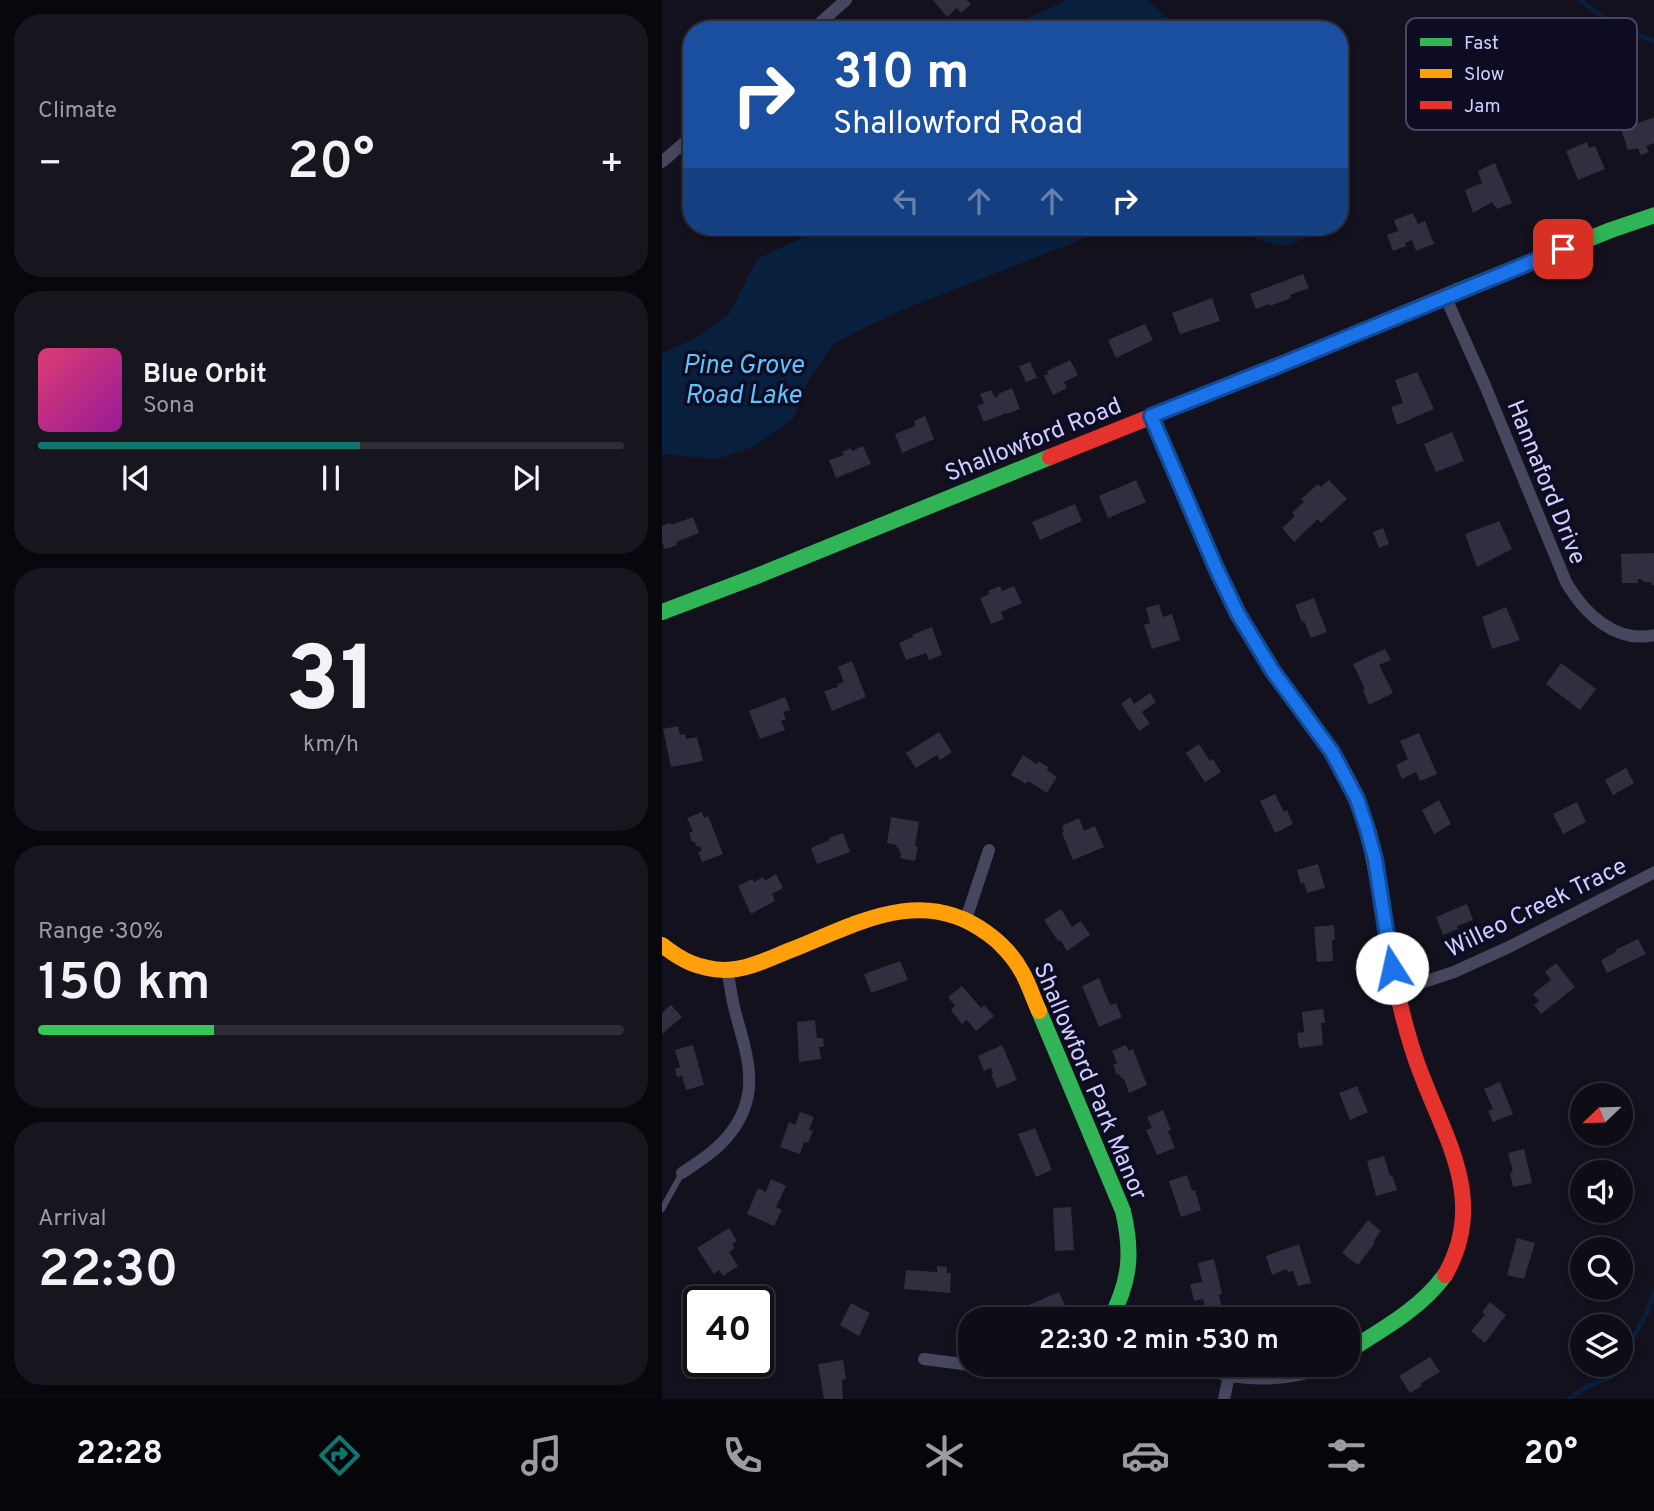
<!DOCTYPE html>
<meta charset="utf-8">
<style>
body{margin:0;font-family:Overpass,sans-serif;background:#17161f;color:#f1f3f6;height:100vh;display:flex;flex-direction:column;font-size:26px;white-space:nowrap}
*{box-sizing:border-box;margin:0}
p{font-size:23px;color:#9b9ca1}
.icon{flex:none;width:38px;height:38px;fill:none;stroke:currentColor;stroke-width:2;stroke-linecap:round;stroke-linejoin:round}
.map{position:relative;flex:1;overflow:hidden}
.panel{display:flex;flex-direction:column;gap:14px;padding:14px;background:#08070c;width:662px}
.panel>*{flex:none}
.banner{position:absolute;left:21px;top:21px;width:665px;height:214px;border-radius:28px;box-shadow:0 4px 10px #0003,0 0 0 2px #2e2d35;background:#1a4fa0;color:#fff;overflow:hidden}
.needle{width:46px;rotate:247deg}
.controls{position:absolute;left:908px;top:1083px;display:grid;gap:14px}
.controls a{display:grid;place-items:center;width:63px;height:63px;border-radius:50%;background:#0e0d16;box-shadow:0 4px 10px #0003,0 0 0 2px #2e2d35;font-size:35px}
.speed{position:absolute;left:21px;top:1286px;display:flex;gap:14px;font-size:35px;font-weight:700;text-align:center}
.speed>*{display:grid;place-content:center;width:91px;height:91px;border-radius:50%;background:#0e0d16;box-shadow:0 4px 10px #0003,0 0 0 2px #2e2d35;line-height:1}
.speed .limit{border:4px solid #111;border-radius:10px;background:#fff;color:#111}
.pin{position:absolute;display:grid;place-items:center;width:60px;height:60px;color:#fff;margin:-30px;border-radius:14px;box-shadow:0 4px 10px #0006}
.me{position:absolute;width:77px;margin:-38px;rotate:350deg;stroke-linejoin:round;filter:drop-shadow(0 0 5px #0008)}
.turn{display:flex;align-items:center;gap:24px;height:147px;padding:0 35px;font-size:32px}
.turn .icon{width:91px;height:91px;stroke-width:2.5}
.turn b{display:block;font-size:49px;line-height:60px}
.lanes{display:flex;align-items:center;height:66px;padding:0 35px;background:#0003;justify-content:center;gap:35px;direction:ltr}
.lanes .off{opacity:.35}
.big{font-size:52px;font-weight:600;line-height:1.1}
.panel .card{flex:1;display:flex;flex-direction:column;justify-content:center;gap:10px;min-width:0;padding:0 24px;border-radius:28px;background:#17161f}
.panel .dial{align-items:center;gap:0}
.dial b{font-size:91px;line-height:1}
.song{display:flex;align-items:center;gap:21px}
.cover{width:84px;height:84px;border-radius:10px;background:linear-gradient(135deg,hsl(340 70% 55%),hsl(300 70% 35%))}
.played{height:7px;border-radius:4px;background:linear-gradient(90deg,#0f766e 55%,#2e2d35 55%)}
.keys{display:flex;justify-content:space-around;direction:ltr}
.heat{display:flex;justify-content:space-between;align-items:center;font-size:38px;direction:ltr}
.charge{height:10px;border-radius:5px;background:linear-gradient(90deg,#34c759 30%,#2e2d35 0)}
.trip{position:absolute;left:296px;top:1307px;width:402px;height:70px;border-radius:28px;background:#0e0d16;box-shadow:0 4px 10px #0003,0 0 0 2px #2e2d35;font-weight:600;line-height:70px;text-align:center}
.tab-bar{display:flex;height:112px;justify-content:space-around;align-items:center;background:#060509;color:#9b9ca1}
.tab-bar .icon{width:49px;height:49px}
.tab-bar .selected{color:#0f766e}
.tab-bar b{font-size:32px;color:#f1f3f6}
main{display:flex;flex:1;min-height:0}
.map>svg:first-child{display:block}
</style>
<main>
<section class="panel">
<div class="card"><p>Climate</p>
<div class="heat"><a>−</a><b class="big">20°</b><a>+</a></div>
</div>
<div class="card">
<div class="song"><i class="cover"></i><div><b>Blue Orbit</b><p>Sona</p></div></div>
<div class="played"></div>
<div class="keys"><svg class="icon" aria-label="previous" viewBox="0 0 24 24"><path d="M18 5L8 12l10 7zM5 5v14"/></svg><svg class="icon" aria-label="pause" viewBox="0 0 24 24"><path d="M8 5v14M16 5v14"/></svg><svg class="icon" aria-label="next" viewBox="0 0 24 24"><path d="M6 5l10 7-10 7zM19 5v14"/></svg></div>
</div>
<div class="card dial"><b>31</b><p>km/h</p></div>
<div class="card"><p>Range · 30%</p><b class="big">150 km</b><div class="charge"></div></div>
<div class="card"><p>Arrival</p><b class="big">22:30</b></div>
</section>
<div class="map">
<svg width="993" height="1399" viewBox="0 0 993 1399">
<rect width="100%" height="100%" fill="#12111d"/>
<path fill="#08203e" d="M405,0H486L519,30H358L368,17Z
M149,226H510L491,231L426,237L245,308L200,329L172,344L147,379L131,419L91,447L55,459L0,454V353L32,339L68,313L95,259L142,237Z
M569,226H675L621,247L583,235Z"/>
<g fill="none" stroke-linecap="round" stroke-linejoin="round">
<path stroke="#08203e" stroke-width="4.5" d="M918,0L950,23L993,42
M959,1361L985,1312L993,1291
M907,1399L926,1386L950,1377L957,1365"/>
</g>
<path fill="#302f40" d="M271,0H305L309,4L299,13L295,8L285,17Z
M993,117V143L984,146L987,152L979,155L976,148L966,150L959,129Z
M925,142L927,148L933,146L943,169L916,180L904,151Z
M833,163L850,203L835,209L830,202L811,213L803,190L820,183L816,171Z
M751,213L756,224L763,221L772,244L754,251L750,240L743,243L744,246L731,251L725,235L736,231L732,220Z
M641,274L647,288L628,295L629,298L608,306L607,304L594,309L588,294Z
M550,298L558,321L518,334L510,313Z
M483,324L491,340L454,358L446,340Z
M408,360L416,375L402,382L405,388L391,395L382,376L386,374L385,371Z
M368,362L375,378L364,382L357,366Z
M755,372L772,409L735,425L729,407L741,403L733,380Z
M350,388L358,409L345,414L344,413L322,422L315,406L322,403L318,394L329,390L333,398L336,396V394Z
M263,416L272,439L240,453L233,434L253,426L252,421Z
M790,432L802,461L774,472L762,444Z
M201,446L209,464L174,478L167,460L182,455L180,452L189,448L190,451Z
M474,480L484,502L446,518L437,496Z
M667,480L685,499L659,523L656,519L632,542L620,528L633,516L630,513L642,502L639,499L656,484L659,487Z
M413,504L420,521L378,540L370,522Z
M31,517L37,533L14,542L15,545L3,549L0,542V526L8,523L9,525Z
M837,521L850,549L815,567L803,534Z
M721,528L727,544L717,548L711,532Z
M993,553V585H989L990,582H981V580L976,579V583H960L959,554Z
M338,586L340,591L352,586L360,603L339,612L342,619L329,624L318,598L327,594L326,591Z
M652,598L665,632L649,638L642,621L640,622L633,605Z
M497,604L501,617L510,614L518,640L490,649L482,625L488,623L484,608Z
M844,607L858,640L830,649L820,617Z
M270,627L280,655L267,660L264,653L244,660L237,643L251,637L250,635Z
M723,649L729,660L717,665L731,693L707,705L701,690L703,689L691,664Z
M190,661L204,697L170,711L162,691L176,687L175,684L182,682L176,667Z
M899,663L934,689L918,710L884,684Z
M488,693L494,702L480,712L488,724L477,731L459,704L468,697L472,704Z
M123,697L128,710L121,712L124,719L119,721L123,730L98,739L87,711Z
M16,726L18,735L23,734L24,739L35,737L41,761L9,767L1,729Z
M277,732L290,752L278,760L275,755L254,768L244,753Z
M757,733L775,774L758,781L754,772L740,779L734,765L746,759L738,741Z
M537,744L548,761L551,759L559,772L543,782L524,753Z
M361,755L374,764L376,761L386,767L385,770L395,777L385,793L366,781L364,784L349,775Z
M964,768L972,783L951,795L943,780Z
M613,794L622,812L625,810L631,824L613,833L598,801Z
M777,800L789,824L772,834L760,810Z
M915,802L924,822L901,834L891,814Z
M40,812L42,818L46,816L61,854L40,862L36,852L40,851L38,846L35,847L32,841L30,842L27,833L31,831L25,818Z
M229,817L257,822L253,846L256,847L253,861L238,858L239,854L234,845L225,843Z
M417,818L422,831L433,826L442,847L411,860L400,833L402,832L400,826Z
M181,833L188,852L155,864L149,848L168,840L167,838Z
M656,864L663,888L645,893L642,883L639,884L635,870Z
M114,874L121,888L110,894L113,901L89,914L76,886L90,879L92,882L101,877L103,881Z
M805,904L811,920L795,926L796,929L781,935L774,917Z
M399,909L410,927L419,921L428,935L405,951L399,941H396L382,920Z
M672,925L673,940H670L671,961L655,962L652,927Z
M976,939L984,954L945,973L939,960L954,952L953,950Z
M238,961L246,980L209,993L202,974Z
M894,963L913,987L879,1014L872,1005L877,1001L871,994L889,980L883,972Z
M437,978L448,1005L454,1003L460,1017L437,1027L420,986Z
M300,986L319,1008L322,1005L332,1016L314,1031L305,1020L300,1024L289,1010L293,1006L286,997Z
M9,1005L20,1017L0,1034V1013Z
M661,1009L663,1023H659L661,1045L637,1048L635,1033L642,1032L640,1012Z
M153,1020L155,1038H161L162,1047H157L159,1059L137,1062L135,1022Z
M31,1045L42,1085L24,1090L20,1076L15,1077L13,1069L18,1067L13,1050Z
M340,1045L355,1080L335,1088L329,1074L331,1073L329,1068L322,1071L316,1056Z
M464,1045L467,1051L471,1049L485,1085L467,1093L462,1079H460L457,1074L455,1075L451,1065L455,1063L450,1051Z
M838,1082L851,1114L831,1122L826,1111L831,1109L822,1089Z
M695,1086L706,1112L688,1120L677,1093Z
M501,1110L509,1130L506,1131L513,1148L495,1155L484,1130L490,1128L485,1117Z
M138,1112L152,1117L147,1130L151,1131L146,1143L142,1142L138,1154L118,1147L127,1122L133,1125Z
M373,1128L390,1170L374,1177L356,1134Z
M862,1149L870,1183L851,1187L848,1173L851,1172L846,1153Z
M722,1156L728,1176L730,1175L735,1190L714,1196L705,1161Z
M525,1175L530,1191L533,1190L539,1210L519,1217L507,1181Z
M109,1179L124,1186L114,1207L120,1210L112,1226L85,1214L96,1188L104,1192Z
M409,1207L412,1250L393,1251L391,1208Z
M706,1220L719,1231L711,1242L713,1243L696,1265L680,1253Z
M67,1228L75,1241L70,1244L73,1248L67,1252L76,1266L61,1276L57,1270L52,1274L35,1248Z
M855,1238L873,1243L862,1279L845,1275Z
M637,1244L649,1283L636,1286L631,1271L626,1272L624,1269L610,1275L604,1256Z
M552,1259L560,1294L557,1295L560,1308L544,1312L541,1299L532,1301L528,1284L540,1282L536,1263Z
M275,1266L285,1267V1273H289L288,1293L242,1289L244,1270L275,1272Z
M397,1292L405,1310L385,1320H360L355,1310Z
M828,1302L844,1315L823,1343L809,1331L823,1315L820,1312Z
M189,1303L208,1313L197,1336L178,1325Z
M768,1357L778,1372L758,1384L760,1386L748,1393L737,1376Z
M181,1360L184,1379L180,1380L181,1399H162L156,1364Z"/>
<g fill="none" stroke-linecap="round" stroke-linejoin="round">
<path stroke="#46475e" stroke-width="6" d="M0,1209L20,1173"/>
<path stroke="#46475e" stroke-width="12" d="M150,30L184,0
M0,162L30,136
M783,296L822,383L904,582C922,613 953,644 993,635
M304,919L327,850
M734,991L792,972L849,946L993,872
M20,1173C36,1162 54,1151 66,1136C102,1093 84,1054 72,1007C69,995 68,982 65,970
M453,1310L466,1320
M262,1359L308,1365
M309,1365C337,1368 367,1375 394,1365
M534,1365C571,1382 628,1384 665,1365
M562,1399L567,1376"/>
<path stroke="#30b455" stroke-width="16" d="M796,291L949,230L993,215
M0,612L95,576L388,457
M377,1011L461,1211C471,1254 468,1281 448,1320
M686,1351C721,1329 758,1309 783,1275"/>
<path stroke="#ff9f0a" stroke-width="16" d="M489,416L556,573L571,605L616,679L670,751L689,786L707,833L720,902
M0,945C20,961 37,969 63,970C87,970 112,956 134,948C198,922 261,886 325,933C338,942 352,957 360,972C367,984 371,998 377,1011"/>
<path stroke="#e5322d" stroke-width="16" d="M388,457L618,365L796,291
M720,902C726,952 735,1000 750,1048C774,1127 830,1193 783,1275"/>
</g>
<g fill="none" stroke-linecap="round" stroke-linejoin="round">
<defs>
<path id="route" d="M730,968L713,859L705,829L695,799L670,752L610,670L576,614L554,568L489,416L618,365L901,249"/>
</defs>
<use href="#route" stroke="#114b97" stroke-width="18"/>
<use href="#route" stroke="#1a73e8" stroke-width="12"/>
</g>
<g text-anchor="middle" stroke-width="7" stroke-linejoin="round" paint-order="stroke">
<g font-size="24" fill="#cfceff" stroke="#0e0c22">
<text transform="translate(371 439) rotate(-22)" y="8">Shallowford Road</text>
<text transform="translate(885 482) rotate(68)" y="8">Hannaford Drive</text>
<text transform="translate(874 907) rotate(-26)" y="8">Willeo Creek Trace</text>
<text transform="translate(429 1081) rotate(67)" y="8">Shallowford Park Manor</text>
</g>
<g font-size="26" font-style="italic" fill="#5cc4ff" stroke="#0e0c22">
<text x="81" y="373">Pine Grove<tspan x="81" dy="30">Road Lake</tspan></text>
</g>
</g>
<rect x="744" y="18" width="231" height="112" rx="10" fill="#0e0c22" stroke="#484664" stroke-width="2"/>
<rect x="758" y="38" width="32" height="8" fill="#30b455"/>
<rect x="758" y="69" width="32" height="9" fill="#ff9f0a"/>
<rect x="758" y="101" width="32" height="8" fill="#e5322d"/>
<g font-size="19" fill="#cfceff">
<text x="802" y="49">Fast</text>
<text x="802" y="80">Slow</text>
<text x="802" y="112">Jam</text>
</g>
</svg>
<div class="controls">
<a><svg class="needle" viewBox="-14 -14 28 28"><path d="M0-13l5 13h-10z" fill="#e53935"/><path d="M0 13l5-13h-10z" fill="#9b9ca1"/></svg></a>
<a><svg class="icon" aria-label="sound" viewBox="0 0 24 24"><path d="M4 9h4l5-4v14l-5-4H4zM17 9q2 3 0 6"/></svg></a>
<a><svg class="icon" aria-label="search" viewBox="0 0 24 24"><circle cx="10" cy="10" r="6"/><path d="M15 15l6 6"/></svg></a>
<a><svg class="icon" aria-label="layers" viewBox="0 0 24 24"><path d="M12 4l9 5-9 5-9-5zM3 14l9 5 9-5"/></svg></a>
</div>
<div class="speed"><div class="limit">40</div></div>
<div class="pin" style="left:901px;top:249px;background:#d93025"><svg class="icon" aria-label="arrive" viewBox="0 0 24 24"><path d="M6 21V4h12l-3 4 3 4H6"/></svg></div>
<svg class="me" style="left:730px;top:968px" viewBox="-20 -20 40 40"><circle r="19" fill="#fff"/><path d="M0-13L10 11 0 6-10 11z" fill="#1a73e8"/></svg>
<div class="trip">22:30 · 2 min · 530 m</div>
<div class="banner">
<div class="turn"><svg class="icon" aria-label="right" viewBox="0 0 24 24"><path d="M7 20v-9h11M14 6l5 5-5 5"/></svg><div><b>310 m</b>Shallowford Road</div></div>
<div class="lanes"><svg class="icon off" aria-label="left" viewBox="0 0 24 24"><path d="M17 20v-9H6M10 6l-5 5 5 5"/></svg><svg class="icon off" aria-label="ahead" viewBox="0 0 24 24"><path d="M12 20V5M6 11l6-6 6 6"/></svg><svg class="icon off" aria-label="ahead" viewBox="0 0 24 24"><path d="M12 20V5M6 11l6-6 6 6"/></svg><svg class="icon" aria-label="right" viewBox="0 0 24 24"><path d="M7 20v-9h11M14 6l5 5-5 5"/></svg></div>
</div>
</div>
</main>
<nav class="tab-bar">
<b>22:28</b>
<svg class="icon selected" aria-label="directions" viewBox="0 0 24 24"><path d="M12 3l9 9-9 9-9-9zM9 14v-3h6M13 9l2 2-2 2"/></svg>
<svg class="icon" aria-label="music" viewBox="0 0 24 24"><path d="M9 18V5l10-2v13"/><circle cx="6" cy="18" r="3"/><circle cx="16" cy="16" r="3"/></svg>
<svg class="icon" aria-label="phone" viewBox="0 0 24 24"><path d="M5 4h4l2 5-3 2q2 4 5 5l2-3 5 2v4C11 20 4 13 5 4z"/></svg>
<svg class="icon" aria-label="climate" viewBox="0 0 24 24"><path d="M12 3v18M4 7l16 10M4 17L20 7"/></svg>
<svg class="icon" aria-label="car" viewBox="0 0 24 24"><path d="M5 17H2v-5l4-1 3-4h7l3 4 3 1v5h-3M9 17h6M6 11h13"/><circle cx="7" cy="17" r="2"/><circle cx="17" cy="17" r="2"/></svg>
<svg class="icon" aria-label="filters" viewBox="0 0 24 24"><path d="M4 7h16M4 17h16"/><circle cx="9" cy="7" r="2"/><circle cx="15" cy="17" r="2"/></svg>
<b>20°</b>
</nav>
